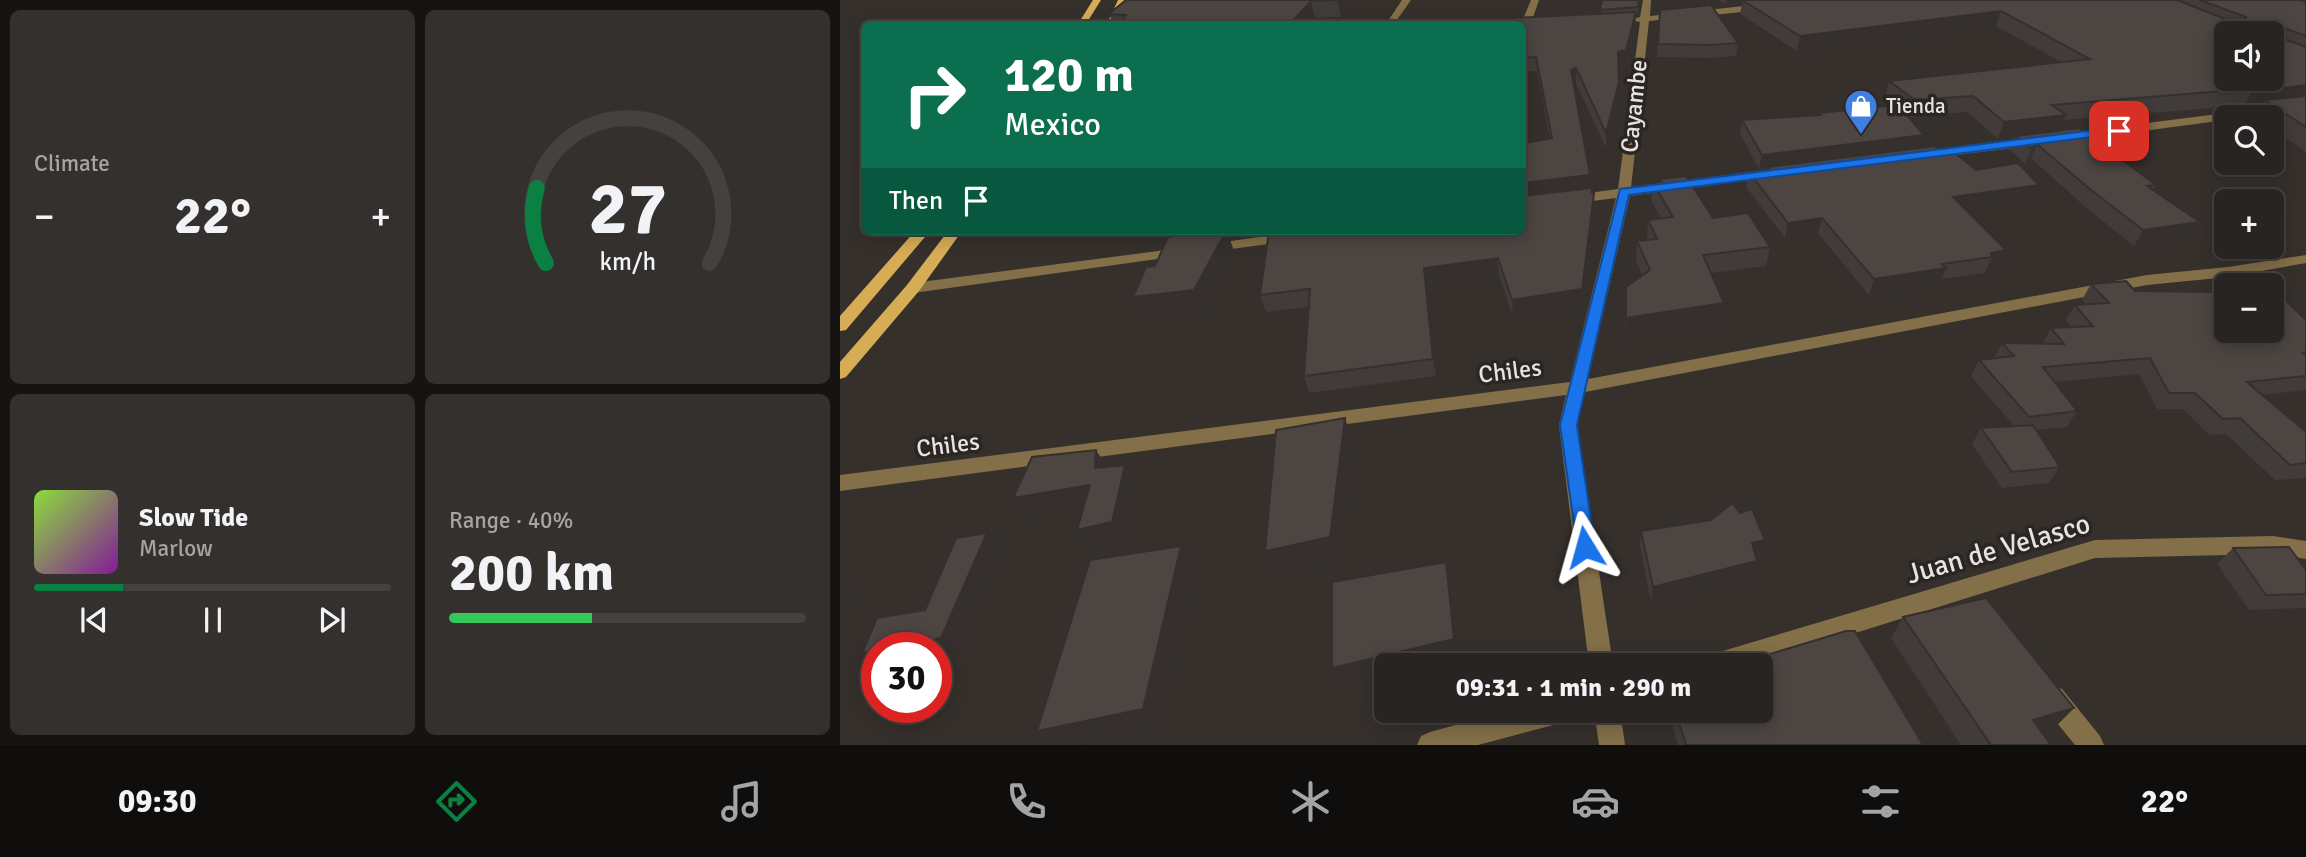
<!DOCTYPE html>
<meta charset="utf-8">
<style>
body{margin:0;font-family:Signika,sans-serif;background:#34302e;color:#f1f3f6;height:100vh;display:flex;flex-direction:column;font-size:26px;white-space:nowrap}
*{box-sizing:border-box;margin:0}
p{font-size:23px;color:#a5a4a5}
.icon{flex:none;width:38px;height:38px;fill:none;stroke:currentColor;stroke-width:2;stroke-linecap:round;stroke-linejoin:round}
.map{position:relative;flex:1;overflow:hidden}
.sheet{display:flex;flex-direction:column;gap:10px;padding:10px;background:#161412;width:840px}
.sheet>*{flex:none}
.banner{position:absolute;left:21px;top:21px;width:665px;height:214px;border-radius:10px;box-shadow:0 4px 18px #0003,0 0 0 2px #44413f;background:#0b6e4f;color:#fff;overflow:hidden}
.tools{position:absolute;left:1374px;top:21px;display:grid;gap:14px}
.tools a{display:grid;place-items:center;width:70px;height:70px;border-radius:10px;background:#282421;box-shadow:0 4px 18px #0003,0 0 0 2px #44413f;font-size:35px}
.speed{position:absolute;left:21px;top:632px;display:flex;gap:14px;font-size:35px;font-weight:700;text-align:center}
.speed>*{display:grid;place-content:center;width:91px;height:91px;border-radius:50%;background:#282421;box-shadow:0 4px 18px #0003,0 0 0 2px #44413f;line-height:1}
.speed .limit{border:10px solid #d22;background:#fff;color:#111}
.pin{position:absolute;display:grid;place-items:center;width:60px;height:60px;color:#fff;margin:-30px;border-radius:14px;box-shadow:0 4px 10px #0006}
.me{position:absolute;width:77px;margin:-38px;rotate:352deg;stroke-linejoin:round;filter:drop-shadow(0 0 5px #0008)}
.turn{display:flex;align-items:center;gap:24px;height:147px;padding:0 28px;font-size:32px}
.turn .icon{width:91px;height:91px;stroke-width:2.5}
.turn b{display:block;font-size:49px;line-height:60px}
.then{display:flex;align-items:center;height:66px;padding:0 28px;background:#0003;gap:14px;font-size:26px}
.big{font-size:52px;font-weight:800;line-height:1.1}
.sheet .card{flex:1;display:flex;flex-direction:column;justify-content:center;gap:10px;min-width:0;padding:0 24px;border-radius:10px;background:#34302e}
.sheet .dial{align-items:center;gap:0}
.dial svg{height:182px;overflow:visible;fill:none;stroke:#44413f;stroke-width:7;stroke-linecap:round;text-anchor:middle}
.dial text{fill:#f1f3f6;stroke:none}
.song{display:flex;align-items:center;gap:21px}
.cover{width:84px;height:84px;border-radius:10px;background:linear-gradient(135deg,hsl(90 70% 55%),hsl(290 70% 35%))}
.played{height:7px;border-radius:4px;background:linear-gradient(90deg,#0b8043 25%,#44413f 25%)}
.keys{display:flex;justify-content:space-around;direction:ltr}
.heat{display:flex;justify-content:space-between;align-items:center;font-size:38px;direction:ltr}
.charge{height:10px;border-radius:5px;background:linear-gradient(90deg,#34c759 40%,#44413f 0)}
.sheet .tiles{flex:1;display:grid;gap:10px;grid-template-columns:repeat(2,1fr)}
.trip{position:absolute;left:534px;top:653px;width:399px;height:70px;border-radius:10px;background:#282421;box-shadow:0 4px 18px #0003,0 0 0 2px #44413f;font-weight:800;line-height:70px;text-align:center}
.tab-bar{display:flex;height:112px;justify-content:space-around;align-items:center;background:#100e0d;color:#a5a4a5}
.tab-bar .icon{width:49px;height:49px}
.tab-bar .current{color:#0b8043}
.tab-bar b{font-size:32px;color:#f1f3f6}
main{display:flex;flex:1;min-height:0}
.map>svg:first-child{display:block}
</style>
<main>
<section class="sheet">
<div class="tiles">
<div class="card"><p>Climate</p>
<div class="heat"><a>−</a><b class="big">22°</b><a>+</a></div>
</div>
<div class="card dial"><svg viewBox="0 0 100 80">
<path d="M14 69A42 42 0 1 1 86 69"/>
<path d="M14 69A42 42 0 0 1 10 36" stroke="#0b8043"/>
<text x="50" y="56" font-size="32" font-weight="700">27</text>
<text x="50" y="72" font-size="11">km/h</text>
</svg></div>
<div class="card">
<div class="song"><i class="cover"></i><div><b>Slow Tide</b><p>Marlow</p></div></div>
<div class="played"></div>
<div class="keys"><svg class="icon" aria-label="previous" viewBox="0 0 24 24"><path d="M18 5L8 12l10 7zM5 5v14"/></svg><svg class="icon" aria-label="pause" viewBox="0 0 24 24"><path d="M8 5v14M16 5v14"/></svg><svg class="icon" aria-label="next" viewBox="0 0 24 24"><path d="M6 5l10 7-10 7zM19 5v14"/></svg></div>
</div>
<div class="card"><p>Range · 40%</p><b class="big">200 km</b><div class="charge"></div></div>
</div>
</section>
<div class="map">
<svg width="1466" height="745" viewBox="0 0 1466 745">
<rect width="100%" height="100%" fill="#36302c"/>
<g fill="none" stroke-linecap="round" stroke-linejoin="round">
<path fill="#836f48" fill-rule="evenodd" d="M562,0H571L554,24H546Z
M691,0H699L690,26L685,29L681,24Z
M803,0H811L810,16L923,4L928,7L923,10L809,21L791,188L931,169L937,173L931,177L790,196L748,379L1307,275L1388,267L1466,255V263L1388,277L1307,285L745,392L737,425L773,665H749L719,425L726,395L0,491V475L730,382L776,198L682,210V202L778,189L800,22L789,20L800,17Z
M1466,103V109L1386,117V120L1227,141L1221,137L1227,133Z
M1195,138L1199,139V145L1091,158L1085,154L1091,150Z
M462,231H501L494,235L369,252L362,248L369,244Z
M341,248L348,252L346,255L73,293L65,288L73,283Z
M1433,536L1466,541V559L1433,554L1255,558L913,665H864L867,657L876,653L1255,540Z
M1213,686L1222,689L1260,736L1264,745H1235L1204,707L1201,698L1204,689Z
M671,710H733L730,719L721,723L638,745H577L581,736L590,732Z
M754,710H780L785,745H759Z"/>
<path fill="#d6ac55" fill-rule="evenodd" d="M253,0H261L246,24H238Z
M278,0H286L275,24H267Z
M75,231H90L6,330L0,331V316Z
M108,231H122L79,291L6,377L0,379V362L67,285Z"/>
</g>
<path fill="#413b39" d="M286,0H513L501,17L475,18L469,24H273L269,14Z
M762,0H800L798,14H796L795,25L786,65L778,66V97L766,148L736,83L733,84L750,175V188L752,193H754V209L742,306L673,317L659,275L587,285L596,376L469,393L464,376L468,307L426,312L420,295L682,231L710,139L697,71L682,72V24L760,14Z
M820,0H864V6L898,43L896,56L870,58L817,57Z
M878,0H1466V152L1432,128V117H1414L1421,106L1402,108L1397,106L1223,120L1218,131L1316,185L1313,190L1350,237L1294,246L1243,205L1191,158L1185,164L1170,150L1176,137L1158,139L1127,112L1069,117L1066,114L1084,135L1080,148L1097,149L1136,170L1199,185L1192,200L1126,209L1166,250L1159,266L1147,268L1145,273L1102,279L1100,283L1029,295L978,233L945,238L906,187L909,172L929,169V168L919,169L900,134L902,120L979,115V113L1055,105L1045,97L1049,81L1221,62L1156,26L957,51L900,14L902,4L886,5Z
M820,179L873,218L930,247L926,266L871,273L884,303L881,322L785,337L786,287L802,275L796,260L797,241L807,240L808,220L822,219L811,201L813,183L820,182Z
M1251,284L1466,320V390L1422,395L1466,432V478L1435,480L1386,434L1369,435L1343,409H1317L1299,374L1214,382L1237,411L1227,427L1197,430L1220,467L1209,483L1162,488L1132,444L1141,428L1174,426L1131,376L1139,360L1154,358L1162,343L1203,344L1211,328L1232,327L1226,320L1235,305L1246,304L1242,300Z
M801,531L920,556L916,557L917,561L913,576L811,602L800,546Z
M1393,548L1466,570V607L1465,608L1409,610L1377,564Z
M1063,617L1234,708L1214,728L1201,731L1211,745H1121L1051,638Z
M828,710H920L1083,745H838Z"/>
<path fill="#35302e" d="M497,0H513L501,17Z
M820,0H864L863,8L820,12Z
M887,0H902V4L886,5Z
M471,1L475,18L469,24H450Z
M1161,11L1156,26L957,51L960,36Z
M796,12L795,25L786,65L778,66V52Z
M736,68V83L731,84V70Z
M779,82L778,97L766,148V133Z
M1466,85V100H1425L1421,106L1402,108L1412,92Z
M1226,115L1218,132L1158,139L1164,122Z
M1084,135L1080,149L919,169L922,155Z
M1197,144L1191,158L1185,164L1192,149Z
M750,175V191L682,199V183Z
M1199,185L1192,200L1107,212L1113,197Z
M754,193V209L742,306L673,317L672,300Z
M982,218L978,233L945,238L948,223Z
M1360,222L1350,237L1294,246L1303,230Z
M386,231H387L394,251L364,312L304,320L293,297Z
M1166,250L1159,266L1147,268L1152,257L1151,253Z
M658,258L659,275L587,285L596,376L593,359L584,268Z
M1106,268L1100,283L1029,295L1034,279Z
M884,303L881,322L785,337L786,318Z
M505,418L512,440L498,560L435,573L425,551Z
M256,450L266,466L265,484L255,468Z
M285,465L295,481L282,537L249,546L237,530Z
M250,485L261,501L186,514L173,498Z
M147,533L160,548L117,653L96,657V648H52L101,638Z
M925,540L920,556L907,558L912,543Z
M341,546L355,568L320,728L242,745H213L197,731Z
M917,561L913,576L811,602L813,587Z
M606,562L609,578L617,653L569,665H546V671L498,682L492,668Z
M0,574L14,585L0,605Z
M37,650V665L22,653Z
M1234,708L1214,728L1174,739L1193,720Z"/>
<path fill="#4c4542" stroke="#35302e" stroke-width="2" fill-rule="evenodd" d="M286,0H498L471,1L450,24H280L286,15L269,14Z
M762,0H799L798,7L760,10Z
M902,0H1337L1393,22L1404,21L1406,17L1360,0H1460L1466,2V36L1442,27L1439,30L1441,38L1466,47V85L1412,92L1407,89L1212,105L1226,115L1164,122L1133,96L1075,100L1049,81L1250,59L1161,11L960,36ZM1386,33H1432V79H1386Z
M871,5L898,43L871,45L818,44L820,10Z
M796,12L786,50L778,52L779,82L766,133L736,68L731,70L750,175L682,183V144L712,138L696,57L682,58V24H609L610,21Z
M1466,96V127L1425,100Z
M1058,105L1084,135L922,155L902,120L981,115L979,113Z
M1239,128L1316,185L1307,186L1360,222L1303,230L1251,190L1197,144L1192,149L1176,136Z
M1095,146L1097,149L1109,148L1136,170L1178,163L1199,185L1113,197L1166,250L1151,253L1152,257L1102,264L1106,268L1034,279L982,218L948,223L909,172L930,169L929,167Z
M846,176L873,218L908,213L930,247L863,255L884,303L786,318V287L810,270L797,241L817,239L808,220L833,217L813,183L822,182L820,179Z
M752,188V193H754L742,289L672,300L658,258L584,268L593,359L464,376L470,289L420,295L429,231H682V196Z
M374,231H386L354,290L293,297L306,267L315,266L328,237Z
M1286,281L1295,291L1377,292L1386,291V331H1432V287L1466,320V352L1463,353L1466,355V376L1407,382L1466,432V463L1450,465L1400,418L1383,419L1355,393H1329L1310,358L1203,367L1237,411L1189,417L1139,360L1174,356L1162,343L1224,344L1211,328L1253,326L1235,305L1269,303L1251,284Z
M505,418L490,537L425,551L436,430Z
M1193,425L1220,467L1172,472L1141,428Z
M256,450L255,468L285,465L272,522L237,530L250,485L173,498L192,457Z
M892,503L900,513L912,509L925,540L912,543L917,561L813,587L801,531L871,520Z
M147,533L101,638L52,648H37V650L22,653L37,618L85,610L116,538Z
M341,546L303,709L197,731L250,560Z
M1449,547L1466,570V594L1426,595L1393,548Z
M606,562L614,639L492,668V582Z
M1146,598L1234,708L1193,720L1211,745H1151L1063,617Z
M1006,631H1015L1083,745H846L835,710H920V665H894Z"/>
<path fill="#1a73e8" stroke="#114b97" stroke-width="2" d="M1279,127L1284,131L1283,133L789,195L737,425L755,547L752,552L745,555L738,552L720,425L780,189Z"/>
<defs>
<symbol id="shop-pin" viewBox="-11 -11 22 30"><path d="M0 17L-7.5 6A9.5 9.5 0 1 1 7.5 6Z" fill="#3f7fe0" stroke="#2b2622"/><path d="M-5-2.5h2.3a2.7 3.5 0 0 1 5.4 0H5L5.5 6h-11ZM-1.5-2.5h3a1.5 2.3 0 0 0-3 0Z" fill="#fff"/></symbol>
</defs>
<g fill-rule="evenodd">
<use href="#shop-pin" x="1002" y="87" width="38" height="52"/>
</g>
<g text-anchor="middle" stroke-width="7" stroke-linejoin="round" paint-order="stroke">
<g font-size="21" fill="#e7e3e1" stroke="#2b2622" text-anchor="start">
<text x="1046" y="113">Tienda</text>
</g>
<g font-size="24" fill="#e7e3e1" stroke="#2b2622">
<text transform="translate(794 106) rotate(-84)" y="8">Cayambe</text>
<text transform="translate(670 371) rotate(-7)" y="8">Chiles</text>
<text transform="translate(108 445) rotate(-7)" y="8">Chiles</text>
</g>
<g font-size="28" fill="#e7e3e1" stroke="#2b2622">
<text transform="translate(1158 548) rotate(-16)" y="10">Juan de Velasco</text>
</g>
</g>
</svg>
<div class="tools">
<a><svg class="icon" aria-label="sound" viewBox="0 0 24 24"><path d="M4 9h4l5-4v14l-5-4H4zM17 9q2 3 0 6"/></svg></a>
<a><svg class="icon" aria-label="search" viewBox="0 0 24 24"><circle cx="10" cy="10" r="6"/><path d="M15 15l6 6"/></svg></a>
<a>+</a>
<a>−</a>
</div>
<div class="speed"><div class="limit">30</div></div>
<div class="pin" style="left:1279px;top:131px;background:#d93025"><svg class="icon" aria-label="arrive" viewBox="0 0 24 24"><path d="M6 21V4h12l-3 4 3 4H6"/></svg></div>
<svg class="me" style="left:745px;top:547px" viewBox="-20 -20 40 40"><path d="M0-17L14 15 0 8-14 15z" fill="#1a73e8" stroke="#fff" stroke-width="4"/></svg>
<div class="trip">09:31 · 1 min · 290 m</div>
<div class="banner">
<div class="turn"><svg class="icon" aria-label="right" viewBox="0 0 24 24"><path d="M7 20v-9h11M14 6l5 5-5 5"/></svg><div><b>120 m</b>Mexico</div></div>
<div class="then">Then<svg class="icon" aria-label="arrive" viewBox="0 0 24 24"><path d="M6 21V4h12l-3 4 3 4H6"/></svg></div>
</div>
</div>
</main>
<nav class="tab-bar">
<b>09:30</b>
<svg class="icon current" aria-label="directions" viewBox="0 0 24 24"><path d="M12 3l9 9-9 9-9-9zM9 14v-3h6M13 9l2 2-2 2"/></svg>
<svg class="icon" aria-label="music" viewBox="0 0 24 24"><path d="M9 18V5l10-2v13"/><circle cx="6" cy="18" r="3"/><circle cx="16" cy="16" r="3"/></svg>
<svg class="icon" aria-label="phone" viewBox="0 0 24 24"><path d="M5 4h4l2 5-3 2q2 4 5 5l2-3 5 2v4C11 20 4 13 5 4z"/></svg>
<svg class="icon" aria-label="climate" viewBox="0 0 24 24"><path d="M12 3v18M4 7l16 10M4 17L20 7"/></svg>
<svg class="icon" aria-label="car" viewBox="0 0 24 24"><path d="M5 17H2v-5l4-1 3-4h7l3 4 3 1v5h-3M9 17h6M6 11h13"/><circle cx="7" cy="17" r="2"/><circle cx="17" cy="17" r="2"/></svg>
<svg class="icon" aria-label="filters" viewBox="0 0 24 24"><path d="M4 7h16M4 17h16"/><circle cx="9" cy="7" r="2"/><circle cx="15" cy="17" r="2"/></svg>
<b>22°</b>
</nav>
